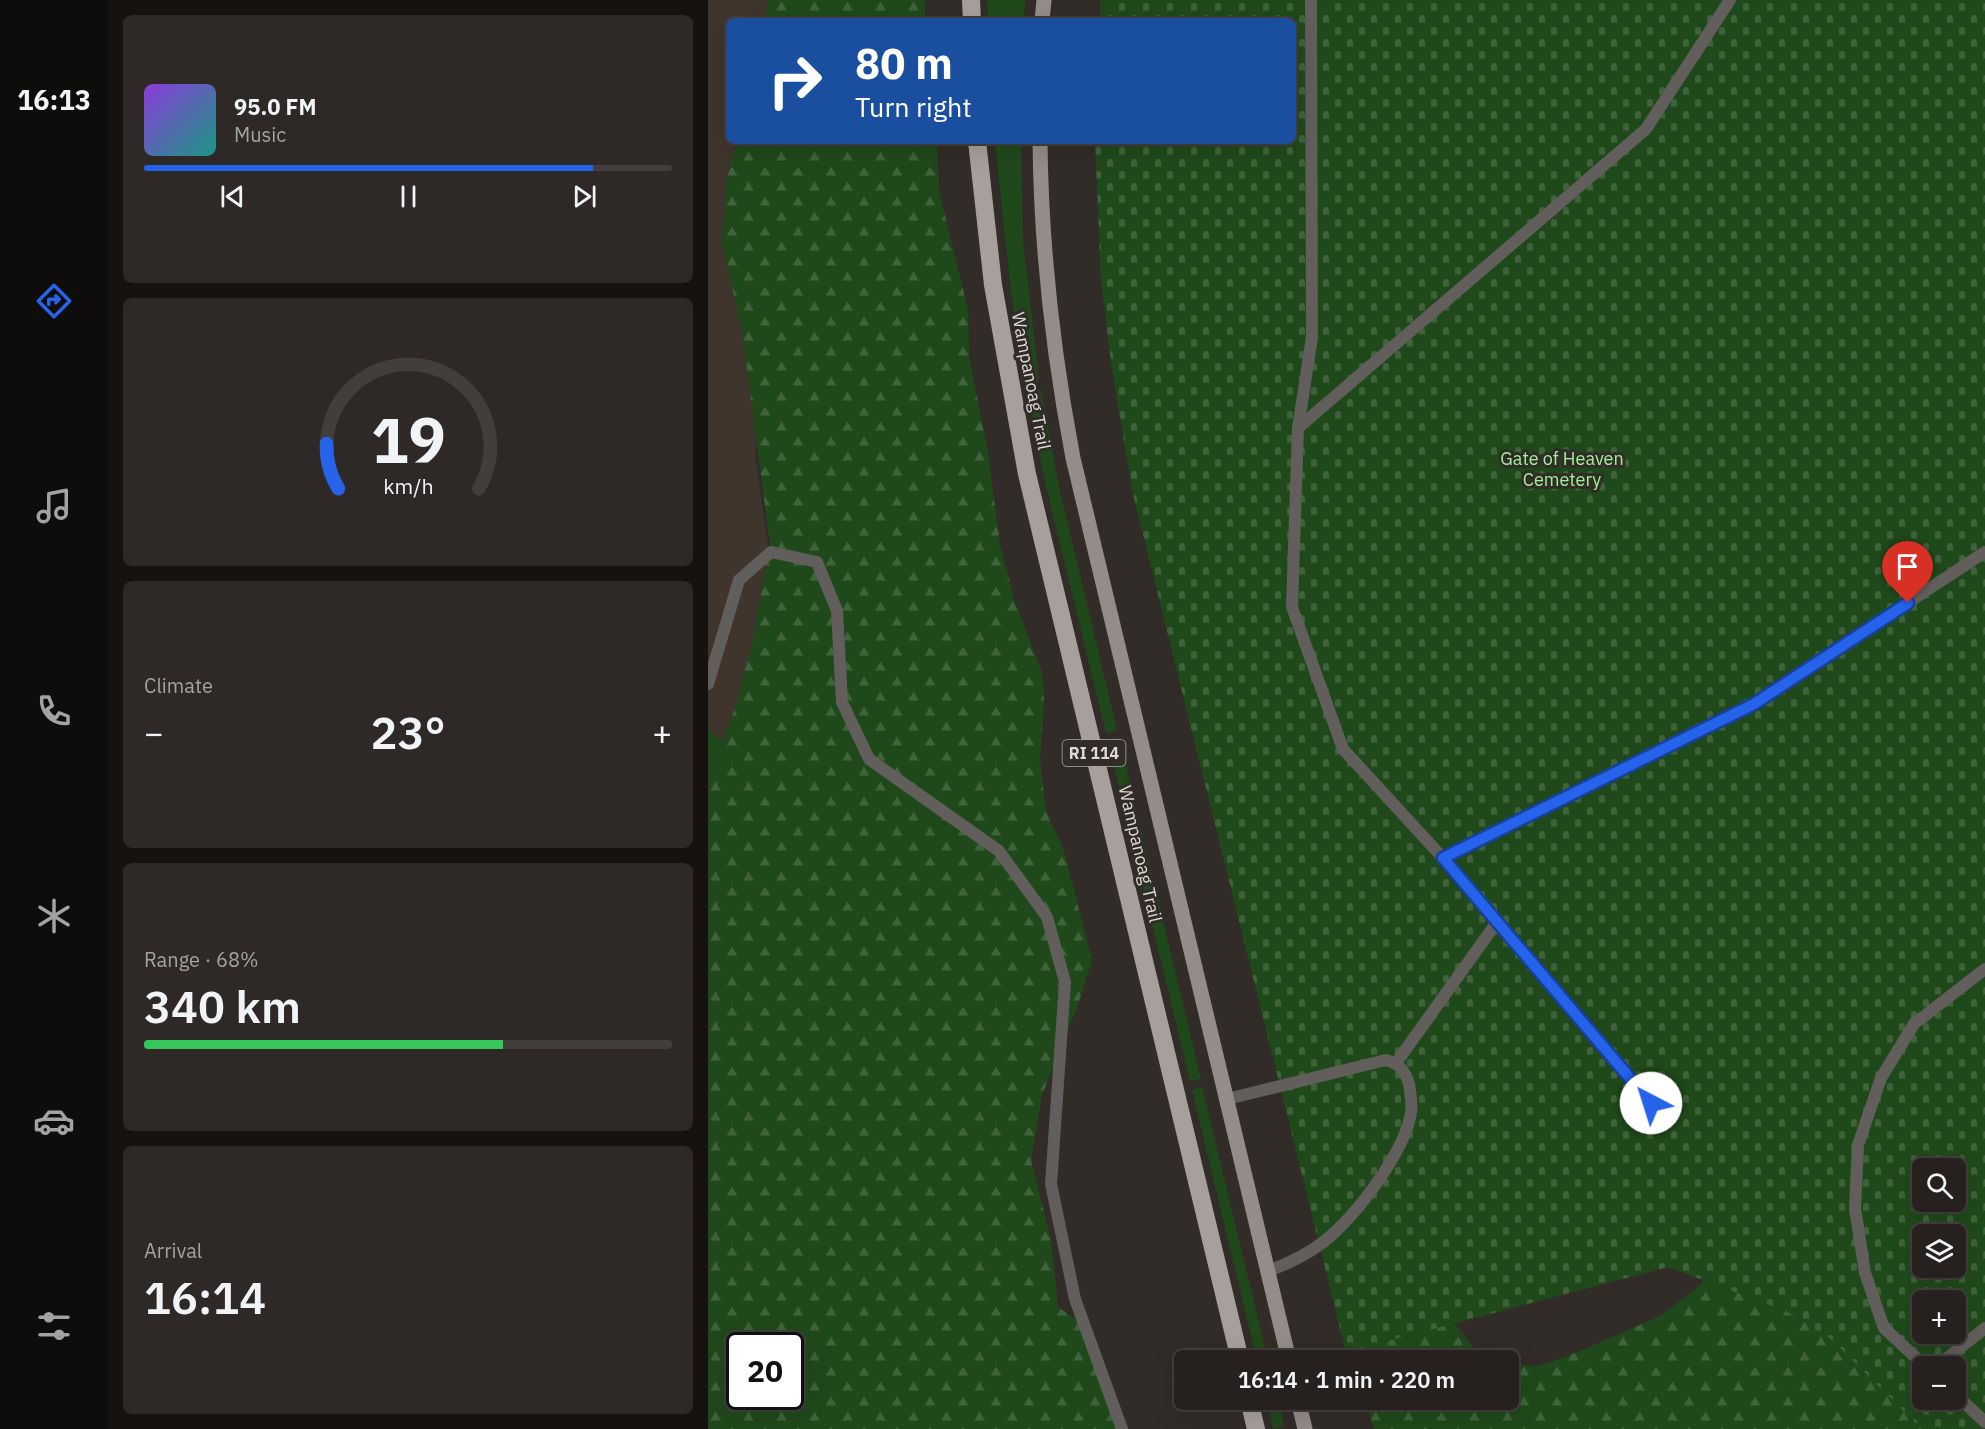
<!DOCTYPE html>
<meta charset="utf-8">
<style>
body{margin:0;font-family:"IBM Plex Sans",sans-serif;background:#2e2927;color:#f1f3f6;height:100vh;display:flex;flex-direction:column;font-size:22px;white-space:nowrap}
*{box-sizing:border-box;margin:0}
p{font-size:20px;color:#a4a3a4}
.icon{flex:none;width:33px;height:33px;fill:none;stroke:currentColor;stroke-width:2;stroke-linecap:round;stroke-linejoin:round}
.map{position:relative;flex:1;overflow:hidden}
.sheet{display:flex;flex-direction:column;gap:15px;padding:15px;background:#151210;width:600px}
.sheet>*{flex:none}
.top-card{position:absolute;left:18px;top:18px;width:570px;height:126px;border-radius:9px;box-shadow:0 6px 24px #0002,0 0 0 2px #423e3c;background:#1a4fa0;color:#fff;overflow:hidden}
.buttons{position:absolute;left:1204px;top:1158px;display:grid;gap:12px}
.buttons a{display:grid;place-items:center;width:54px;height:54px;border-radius:9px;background:#26211e;box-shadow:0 6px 24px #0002,0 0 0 2px #423e3c;font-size:30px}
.speed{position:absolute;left:18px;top:1332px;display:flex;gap:12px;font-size:30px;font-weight:700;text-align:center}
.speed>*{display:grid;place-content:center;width:78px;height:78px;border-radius:50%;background:#26211e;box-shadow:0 6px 24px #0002,0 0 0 2px #423e3c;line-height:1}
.speed .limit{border:3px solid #111;border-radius:9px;background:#fff;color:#111}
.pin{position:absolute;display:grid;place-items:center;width:51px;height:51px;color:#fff;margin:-62px -26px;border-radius:50% 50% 50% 0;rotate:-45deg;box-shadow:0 0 6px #0007}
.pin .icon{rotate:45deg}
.me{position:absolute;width:66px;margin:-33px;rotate:320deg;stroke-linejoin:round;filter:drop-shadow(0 0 4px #0008)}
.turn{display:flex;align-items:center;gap:21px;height:126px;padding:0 30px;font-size:27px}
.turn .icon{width:78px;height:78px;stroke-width:2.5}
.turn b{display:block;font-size:42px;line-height:51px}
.big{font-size:45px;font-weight:600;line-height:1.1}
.sheet .tile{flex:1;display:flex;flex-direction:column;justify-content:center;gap:9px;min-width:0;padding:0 21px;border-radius:9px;background:#2e2927}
.sheet .dial{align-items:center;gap:0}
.dial svg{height:156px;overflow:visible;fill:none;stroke:#423e3c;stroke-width:7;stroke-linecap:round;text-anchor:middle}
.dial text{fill:#f1f3f6;stroke:none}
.song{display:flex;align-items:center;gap:18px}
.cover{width:72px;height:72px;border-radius:9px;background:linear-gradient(135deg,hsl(270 70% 55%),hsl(170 70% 35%))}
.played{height:6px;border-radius:3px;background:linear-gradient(90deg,#2563eb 85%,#423e3c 85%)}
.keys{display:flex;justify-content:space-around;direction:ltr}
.heat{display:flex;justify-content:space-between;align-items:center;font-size:33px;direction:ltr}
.charge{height:9px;border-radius:4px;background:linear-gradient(90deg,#34c759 68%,#423e3c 0)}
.trip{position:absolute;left:466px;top:1350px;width:345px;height:60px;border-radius:9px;background:#26211e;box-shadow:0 6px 24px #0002,0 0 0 2px #423e3c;font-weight:600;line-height:60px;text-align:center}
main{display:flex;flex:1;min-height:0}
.dock{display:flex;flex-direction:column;width:108px;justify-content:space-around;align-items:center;background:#0f0d0c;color:#a4a3a4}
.dock .icon{width:42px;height:42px}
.dock .current{color:#2563eb}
.dock b{font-size:27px;color:#f1f3f6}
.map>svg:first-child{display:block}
</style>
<main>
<nav class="dock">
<b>16:13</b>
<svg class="icon current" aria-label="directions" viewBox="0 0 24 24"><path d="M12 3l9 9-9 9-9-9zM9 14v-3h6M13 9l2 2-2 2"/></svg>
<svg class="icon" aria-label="music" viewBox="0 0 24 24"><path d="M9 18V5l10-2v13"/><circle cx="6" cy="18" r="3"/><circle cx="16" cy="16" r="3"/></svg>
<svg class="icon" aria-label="phone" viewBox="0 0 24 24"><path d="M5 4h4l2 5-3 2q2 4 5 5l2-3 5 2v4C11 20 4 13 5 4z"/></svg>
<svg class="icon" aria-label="climate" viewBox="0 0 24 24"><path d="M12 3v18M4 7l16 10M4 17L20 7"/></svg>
<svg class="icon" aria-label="car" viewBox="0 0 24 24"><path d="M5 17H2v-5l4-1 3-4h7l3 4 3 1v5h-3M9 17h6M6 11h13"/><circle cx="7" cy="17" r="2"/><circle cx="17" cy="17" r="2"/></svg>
<svg class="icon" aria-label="filters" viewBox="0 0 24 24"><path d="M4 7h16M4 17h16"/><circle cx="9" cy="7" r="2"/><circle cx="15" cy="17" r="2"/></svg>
</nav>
<section class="sheet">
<div class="tile">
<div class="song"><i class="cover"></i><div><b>95.0 FM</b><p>Music</p></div></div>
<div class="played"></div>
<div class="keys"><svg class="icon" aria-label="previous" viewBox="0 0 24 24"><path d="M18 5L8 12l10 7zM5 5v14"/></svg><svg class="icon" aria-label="pause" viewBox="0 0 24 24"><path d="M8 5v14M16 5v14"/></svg><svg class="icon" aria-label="next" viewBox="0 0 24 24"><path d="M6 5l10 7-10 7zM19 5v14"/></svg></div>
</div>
<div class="tile dial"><svg viewBox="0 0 100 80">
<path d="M14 69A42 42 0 1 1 86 69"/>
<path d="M14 69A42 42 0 0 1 8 46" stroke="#2563eb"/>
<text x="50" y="56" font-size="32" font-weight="700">19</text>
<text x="50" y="72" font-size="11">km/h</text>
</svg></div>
<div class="tile"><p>Climate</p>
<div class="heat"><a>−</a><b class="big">23°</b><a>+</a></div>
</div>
<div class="tile"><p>Range · 68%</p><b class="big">340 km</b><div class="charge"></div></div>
<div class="tile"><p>Arrival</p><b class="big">16:14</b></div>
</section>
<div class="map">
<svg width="1277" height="1429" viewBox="0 0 1277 1429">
<defs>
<pattern id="forest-firs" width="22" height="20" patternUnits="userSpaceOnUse" patternTransform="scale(1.5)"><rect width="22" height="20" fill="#20491b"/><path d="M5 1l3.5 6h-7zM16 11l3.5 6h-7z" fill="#40633b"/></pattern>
<pattern id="cemetery-stones" width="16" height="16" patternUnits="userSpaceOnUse" patternTransform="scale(1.5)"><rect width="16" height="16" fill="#20491b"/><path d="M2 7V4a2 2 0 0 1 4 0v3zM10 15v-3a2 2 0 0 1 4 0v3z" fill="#40633b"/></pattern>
</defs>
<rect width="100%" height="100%" fill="#322c28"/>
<path fill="#40352d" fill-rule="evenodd" d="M0,0H93L91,21H21V141H79L47,455L158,1222L211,1429H0ZM32,1346H82V1396H32Z"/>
<path fill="#20491b" d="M279,0H317L316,21H280Z
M287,141H313L315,241L331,381L317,383L302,283Z
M333,389L351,487L409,730L398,733L336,478L319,393Z
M0,728L15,743L11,764L0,777Z
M411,738L493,1079L482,1081L400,741Z
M494,1087L560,1360H549L484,1090Z
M558,1400H570L576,1426L565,1429Z"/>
<path fill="url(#forest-firs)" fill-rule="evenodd" d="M60,0H217V21H56Z
M29,141H229L231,191L260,310L261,356L280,453L292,544L306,599L334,673L336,700L332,760L338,812L355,848L384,960L370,1005L334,1095L323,1160L343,1240L350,1307L369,1320L411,1429H0V777L11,764L15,740L28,705L44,643L62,544L34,331L14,241L18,183ZM32,1346H82V1396H32Z
M1002,1238L1124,1252L1231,1429H666L657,1400H801V1365L832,1366L875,1350L952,1316L994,1284Z
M743,1319L775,1360H647L637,1328Z"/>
<path fill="url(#cemetery-stones)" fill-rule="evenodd" d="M393,0H1277V1429H1214L1123,1339L1078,1311L960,1267L638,1352L425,494L403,363L393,279L387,141H585V21H392ZM1215,1168H1248V1202H1215ZM1215,1234H1248V1268H1215ZM1215,1300H1248V1334H1215ZM1215,1366H1248V1400H1215Z"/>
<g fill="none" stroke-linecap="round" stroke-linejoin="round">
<path stroke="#615e5c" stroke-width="12" d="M603,0L604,337L590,428L584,607L635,749L735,858L943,1103
M590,428L938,129L1022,0
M0,684L31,580L63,552L109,562L129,611L134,702L161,759L291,851L339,917L357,982L343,1184L367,1299L414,1429
M735,858L1045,704L1277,552
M688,1063L789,922
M519,1099L678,1060C693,1064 700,1074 702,1090C703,1097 704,1106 703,1113C697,1150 654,1207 627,1232C607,1251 585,1262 560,1271
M1217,1366L1176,1328L1157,1273L1147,1208L1150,1145L1173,1078L1206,1024L1277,969
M1229,1366L1277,1328
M1248,1395L1277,1422"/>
<path stroke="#938c89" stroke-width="15" d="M334,21L336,0
M332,141C333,248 345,353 365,458L581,1360
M590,1400L597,1429"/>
<path stroke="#a79f9b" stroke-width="18" d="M263,0L264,21
M269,141L285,285L319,474L532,1360
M541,1400L548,1429"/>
</g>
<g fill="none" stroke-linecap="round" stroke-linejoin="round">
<defs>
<path id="route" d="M943,1103L735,858L1046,704L1200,603"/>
</defs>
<use href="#route" stroke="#184099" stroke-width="15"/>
<use href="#route" stroke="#2563eb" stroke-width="10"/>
</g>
<g text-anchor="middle" stroke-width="6" stroke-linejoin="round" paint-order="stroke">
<rect fill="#322c28" stroke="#aaa6a3" stroke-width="1.5" x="354.5" y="740" width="63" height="26" rx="4.5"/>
<g font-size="16" font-weight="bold" fill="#dedad8">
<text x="386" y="759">RI 114</text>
</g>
<g font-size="18" fill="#dedad8" stroke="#322c28">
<text transform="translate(323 381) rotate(79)" y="6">Wampanoag Trail</text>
<text transform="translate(432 854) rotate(77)" y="6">Wampanoag Trail</text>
</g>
<g font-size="18" fill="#a0f196" stroke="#322c28">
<text x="854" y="465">Gate of Heaven<tspan x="854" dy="21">Cemetery</tspan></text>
</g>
</g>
</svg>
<div class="buttons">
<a><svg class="icon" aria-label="search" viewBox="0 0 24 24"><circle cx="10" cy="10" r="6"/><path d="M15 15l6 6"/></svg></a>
<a><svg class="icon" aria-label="layers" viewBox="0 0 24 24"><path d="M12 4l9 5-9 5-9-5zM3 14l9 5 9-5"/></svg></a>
<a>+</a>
<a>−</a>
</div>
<div class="speed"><div class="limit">20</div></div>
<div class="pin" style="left:1200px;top:603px;background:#d93025"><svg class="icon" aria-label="arrive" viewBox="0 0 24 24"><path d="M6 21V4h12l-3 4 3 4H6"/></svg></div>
<svg class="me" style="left:943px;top:1103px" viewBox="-20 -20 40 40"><circle r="19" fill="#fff"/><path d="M0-13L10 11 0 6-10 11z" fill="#2563eb"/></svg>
<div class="trip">16:14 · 1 min · 220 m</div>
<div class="top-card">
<div class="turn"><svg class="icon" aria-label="right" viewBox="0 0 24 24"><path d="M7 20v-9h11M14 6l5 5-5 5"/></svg><div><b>80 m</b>Turn right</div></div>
</div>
</div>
</main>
